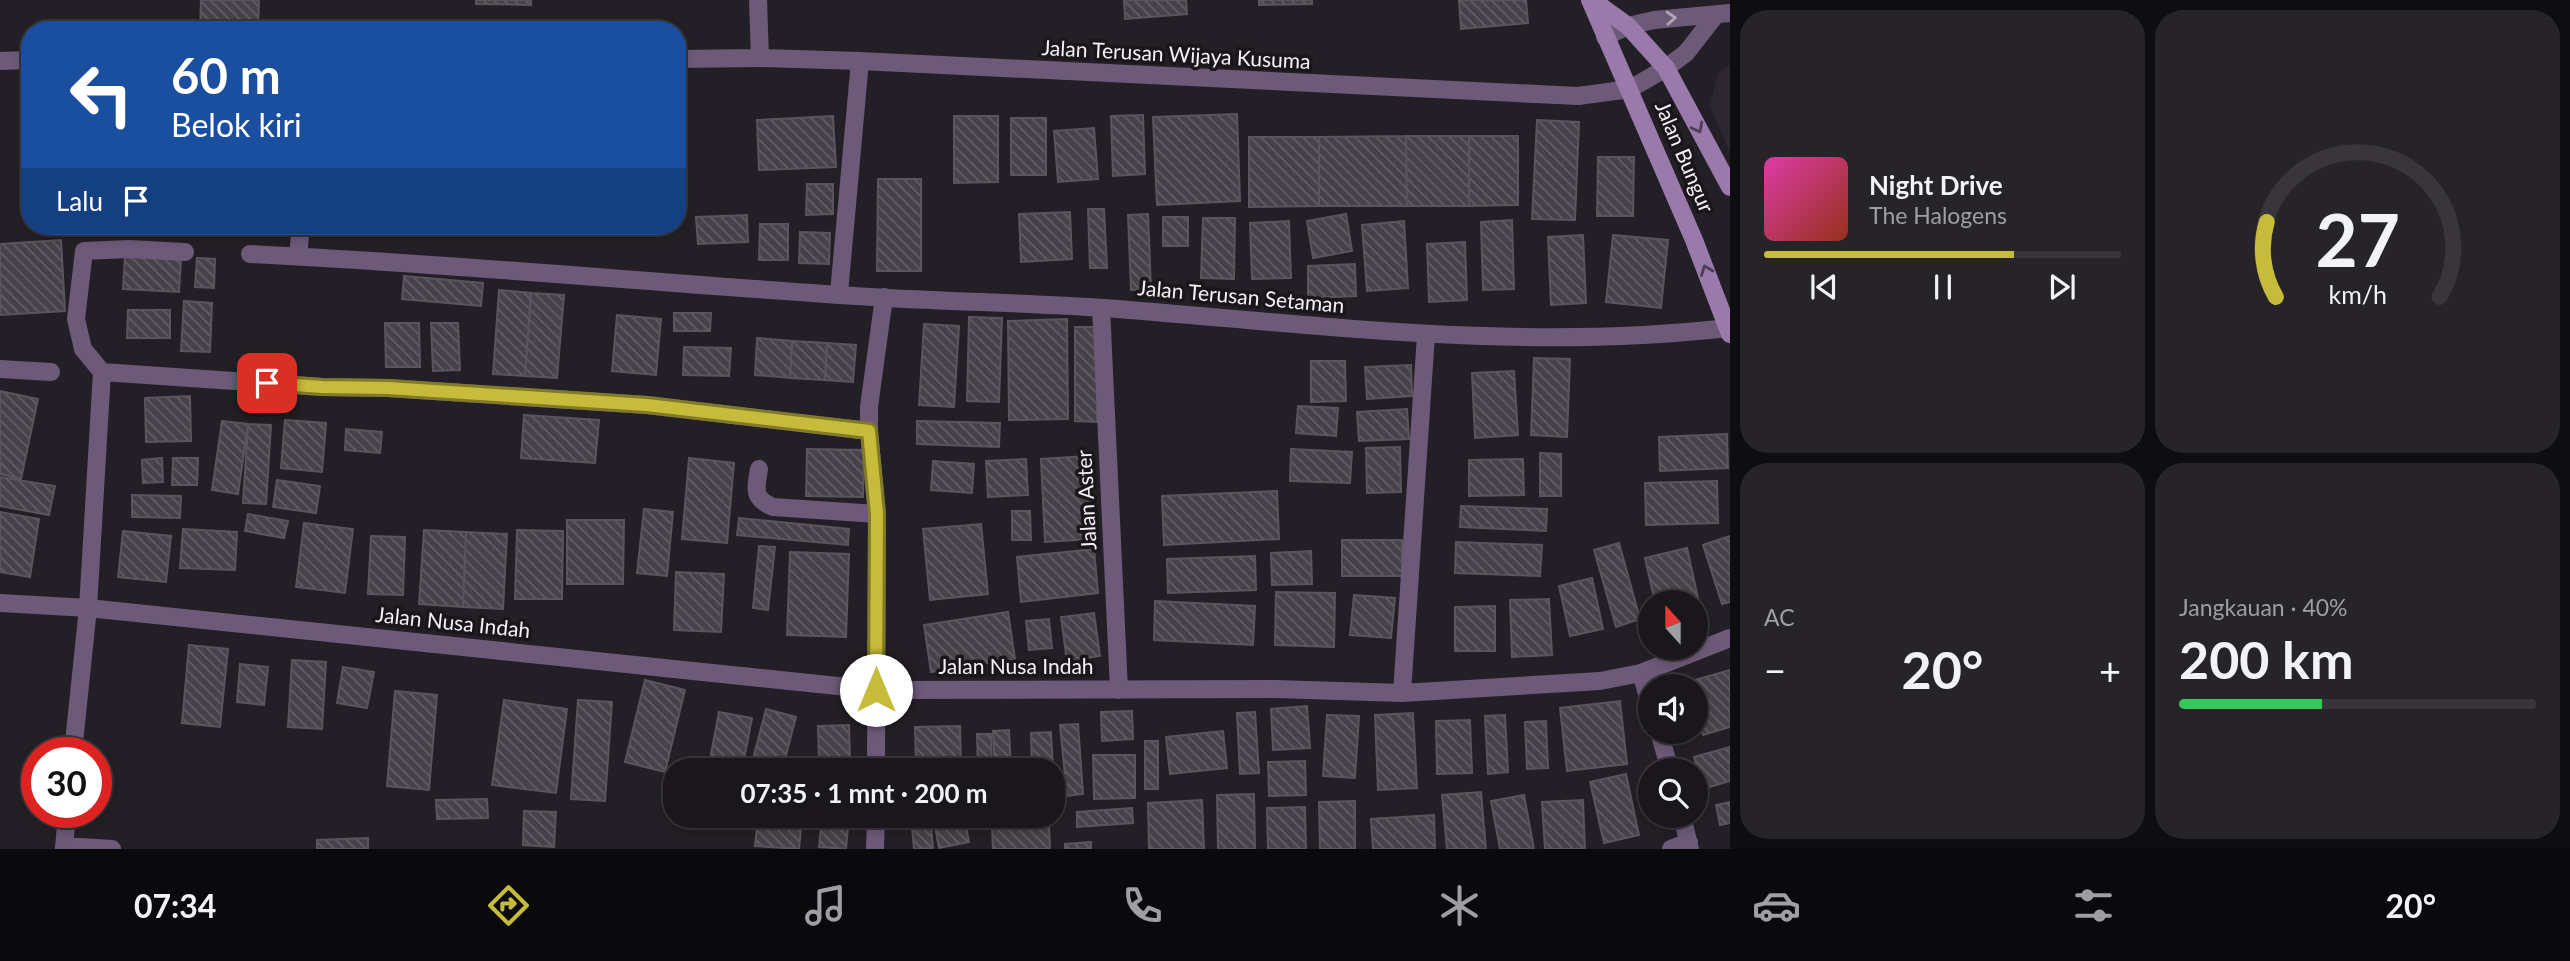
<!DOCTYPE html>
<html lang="id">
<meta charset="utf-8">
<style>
body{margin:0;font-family:Lato,sans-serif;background:#272429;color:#f1f3f6;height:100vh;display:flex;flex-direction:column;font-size:26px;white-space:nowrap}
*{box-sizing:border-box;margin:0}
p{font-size:23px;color:#9f9fa3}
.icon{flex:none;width:38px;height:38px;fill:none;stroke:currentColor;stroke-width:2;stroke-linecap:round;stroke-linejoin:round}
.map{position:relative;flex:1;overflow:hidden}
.sheet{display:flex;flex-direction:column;gap:10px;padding:10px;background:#0e0d0f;width:840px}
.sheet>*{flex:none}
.top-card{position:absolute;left:21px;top:21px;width:665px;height:214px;border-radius:28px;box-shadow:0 4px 10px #0003,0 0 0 2px #38363b;background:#1a4fa0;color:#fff;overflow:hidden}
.needle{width:46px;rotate:339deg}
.fabs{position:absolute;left:1638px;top:590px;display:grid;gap:14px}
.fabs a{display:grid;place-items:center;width:70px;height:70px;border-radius:50%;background:#1a171c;box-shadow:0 4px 10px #0003,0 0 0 2px #38363b;font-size:35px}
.speed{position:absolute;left:21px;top:737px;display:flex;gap:14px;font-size:35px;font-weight:700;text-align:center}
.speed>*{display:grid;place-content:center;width:91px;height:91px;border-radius:50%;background:#1a171c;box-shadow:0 4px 10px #0003,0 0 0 2px #38363b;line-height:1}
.speed .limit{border:10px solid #d22;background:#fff;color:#111}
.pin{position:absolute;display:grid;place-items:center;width:60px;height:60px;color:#fff;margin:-30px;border-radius:14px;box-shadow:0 4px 10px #0006}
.me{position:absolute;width:77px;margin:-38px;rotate:0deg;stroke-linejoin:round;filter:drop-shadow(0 0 5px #0008)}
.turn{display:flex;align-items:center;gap:24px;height:147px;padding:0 35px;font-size:32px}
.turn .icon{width:91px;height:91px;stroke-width:2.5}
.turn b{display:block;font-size:49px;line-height:60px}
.then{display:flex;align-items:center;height:66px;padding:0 35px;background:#0003;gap:14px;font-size:26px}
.big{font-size:52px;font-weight:700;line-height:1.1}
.sheet .tile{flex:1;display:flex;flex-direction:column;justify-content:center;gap:10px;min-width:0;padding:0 24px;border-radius:28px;background:#272429}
.sheet .dial{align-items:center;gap:0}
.dial svg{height:182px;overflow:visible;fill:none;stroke:#38363b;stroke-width:7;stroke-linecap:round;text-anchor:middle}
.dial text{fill:#f1f3f6;stroke:none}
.song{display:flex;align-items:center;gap:21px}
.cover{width:84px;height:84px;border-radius:10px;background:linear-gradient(135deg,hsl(320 70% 55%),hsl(10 70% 35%))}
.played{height:7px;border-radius:4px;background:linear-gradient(90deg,#c7bb3b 70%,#38363b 70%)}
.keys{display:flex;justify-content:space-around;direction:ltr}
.heat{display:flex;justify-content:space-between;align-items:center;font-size:38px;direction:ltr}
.charge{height:10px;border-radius:5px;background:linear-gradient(90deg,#34c759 40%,#38363b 0)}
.sheet .tiles{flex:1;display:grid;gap:10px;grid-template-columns:repeat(2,1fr)}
.trip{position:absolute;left:663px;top:758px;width:402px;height:70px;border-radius:28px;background:#1a171c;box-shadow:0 4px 10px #0003,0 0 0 2px #38363b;font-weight:700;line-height:70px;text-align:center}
.dock{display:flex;height:112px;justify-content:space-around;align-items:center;background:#0a090b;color:#9f9fa3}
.dock .icon{width:49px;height:49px}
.dock .selected{color:#c7bb3b}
.dock b{font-size:32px;color:#f1f3f6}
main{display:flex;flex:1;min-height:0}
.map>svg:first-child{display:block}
</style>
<main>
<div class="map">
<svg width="1730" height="849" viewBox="0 0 1730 849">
<defs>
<pattern id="building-back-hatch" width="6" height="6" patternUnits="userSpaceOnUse" patternTransform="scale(1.75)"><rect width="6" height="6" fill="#47424a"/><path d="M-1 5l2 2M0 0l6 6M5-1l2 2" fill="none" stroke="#625e65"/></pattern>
</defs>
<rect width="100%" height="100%" fill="#231f26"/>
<path fill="#2e2732" d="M1730,65V152L1710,106L1718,73Z"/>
<path fill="url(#building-back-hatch)" stroke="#5a555d" stroke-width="2" d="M201,0H259L258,30H200Z
M476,0H531V5L476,4Z
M1124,0H1186L1187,14L1125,19Z
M1259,0H1312V4L1259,5Z
M1459,0H1526L1528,23L1461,29Z
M1237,114L1240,201L1157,205L1153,117Z
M1143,115L1145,174L1113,176L1111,116Z
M833,116L836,167L759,170L757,120Z
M954,116H998V182L954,183Z
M1011,118H1046V175H1011Z
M1537,120L1579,122L1575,220L1532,219Z
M1094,128L1098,179L1058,182L1054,131Z
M1406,136L1407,206H1319V137Z
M1406,136H1469V206H1407Z
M1469,136H1518V205L1469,206Z
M1249,137H1319V206L1249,207Z
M1598,157H1634L1633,216H1597Z
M878,179H921V271H877Z
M807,184H833V214L806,215Z
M1088,209H1104L1107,268H1090Z
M1070,212L1072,259L1021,262L1019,214Z
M1148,214L1151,289L1131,290L1128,215Z
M1346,214L1352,251L1313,258L1307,221Z
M747,215L748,242L698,244L696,217Z
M1163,217H1188V246H1163Z
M1203,218H1235L1234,279L1201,278Z
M1512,220L1514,289L1483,290L1481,222Z
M1289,221L1291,278L1252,279L1250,223Z
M1404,221L1408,288L1367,291L1362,225Z
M760,224H788V260H759Z
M800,232L830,233L829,264L799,263Z
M1583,235L1586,303L1551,305L1548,237Z
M1613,235L1668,240L1661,308L1606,302Z
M61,240L65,311L0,315V244Z
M1465,242L1467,300L1429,302L1427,244Z
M125,256L181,259L179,292L123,289Z
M197,258L215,259L214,288L195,287Z
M1355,264L1356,296L1308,298V266Z
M404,276L483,283L481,306L402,299Z
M499,290L531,293L525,376L493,374Z
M531,293L564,295L557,378L525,376Z
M184,301L212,303L210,352L181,351Z
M128,310H170V338H127Z
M674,313H711L710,331H674Z
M617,315L661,319L656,375L612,371Z
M969,317L1002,318L999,402L967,401Z
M1067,319L1068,419L1009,420L1008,321Z
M385,323H419L420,367H386Z
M431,323H458L460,370L433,371Z
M924,324L959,326L954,407L919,405Z
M1075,327H1097V422L1075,421Z
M757,338L792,341L790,378L755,375Z
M792,341L827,343L825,380L790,378Z
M827,343L856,345L853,382L825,380Z
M684,347L731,348L729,376L683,375Z
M1534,358L1570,359L1567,437L1531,435Z
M1311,361H1345L1346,401L1311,402Z
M1411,365L1412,396L1367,399L1365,367Z
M1514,371L1518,435L1475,438L1472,373Z
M0,391L38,399L21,479L0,474Z
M190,396L191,441L146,442L145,398Z
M1298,406L1338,408L1336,436L1296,433Z
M1407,409L1409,439L1359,441L1357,412Z
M524,415L599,420L595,463L521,458Z
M285,420L326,423L322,472L281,468Z
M222,421L248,424L238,494L212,490Z
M917,421L1000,423L999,447L917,444Z
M248,424L271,425L266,504L243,503Z
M346,429L382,432L380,453L345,450Z
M1727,434L1728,468L1660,471L1659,437Z
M1400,447L1401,492L1367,493L1366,448Z
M807,449L864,450L863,497L806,496Z
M1291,449L1352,452L1350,483L1290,481Z
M1540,453L1561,454V496H1540Z
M1087,456L1092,539L1045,542L1041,459Z
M162,458L163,482L143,483L142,460Z
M173,458H198L197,485H172Z
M689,458L734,463L727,543L682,539Z
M1026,459L1028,495L988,497L986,461Z
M1523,459L1524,495L1469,496V460Z
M933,461L974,464L972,493L931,490Z
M0,477L55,486L49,515L0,506Z
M277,480L320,486L316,513L273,507Z
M1717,481L1718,523L1646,525L1645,483Z
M1277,491L1279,539L1164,545L1162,496Z
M132,495L181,496L180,518L132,517Z
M1461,506L1547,509L1546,531L1460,527Z
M644,509L673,512L667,576L637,573Z
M1012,511H1030L1031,540H1012Z
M0,512L39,519L30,577L0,572Z
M248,514L288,521L284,538L245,531Z
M739,518L849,529L848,545L737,535Z
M567,520H624L623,584H567Z
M304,523L353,529L345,593L296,587Z
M981,524L988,594L930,600L923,529Z
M183,529L237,532L235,570L180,568Z
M424,530L466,532L463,607L419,604Z
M517,530L563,531L562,599H515Z
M123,531L171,536L166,582L118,577Z
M466,532L507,534L503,609L463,607Z
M371,536L405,537L403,595L368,594Z
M1730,536V602L1722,604L1703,545Z
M1342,540H1402V576H1342Z
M1456,542L1542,545L1540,576L1455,573Z
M1619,543L1640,619L1616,627L1594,550Z
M759,546L775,547L768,610L753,608Z
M1687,548L1700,607L1696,608V602H1655L1645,558Z
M1094,549L1098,593L1021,602L1017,557Z
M1311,551L1312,584L1272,585L1271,553Z
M790,552L849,554L846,637L787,635Z
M1255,556L1256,590L1168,593L1167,559Z
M676,572L724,574L721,632L674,630Z
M1592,578L1603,629L1570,636L1559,586Z
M1276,592L1335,593L1334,647L1275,645Z
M1354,595L1395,598L1391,638L1350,635Z
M1549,599L1552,655L1512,657L1510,600Z
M1155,601L1255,606L1253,645L1154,640Z
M1495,606V651H1455V607Z
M1008,612L1015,659L931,672L924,625Z
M1094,613L1100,656L1067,661L1061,617Z
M1049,619L1052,648L1029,650L1026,621Z
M189,645L228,649L220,727L182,723Z
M292,660L326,662L322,729L288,727Z
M240,664L268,667L264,705L237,702Z
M343,667L374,672L367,708L337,703Z
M1730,670V727L1703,735L1696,710V686H1689L1688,682Z
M645,680L685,690L665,772L625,762Z
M395,691L437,695L429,790L387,786Z
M504,700L567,709L556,793L492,785Z
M578,700L612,702L605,801L571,799Z
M1620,701L1627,764L1567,771L1560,708Z
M1307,706L1310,748L1273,750L1271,709Z
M766,709L796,717L784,763L754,755Z
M1132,711L1133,739L1102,741L1101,712Z
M719,712L752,718L742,770H708Z
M1255,712L1259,773L1240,774L1237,713Z
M1413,713L1417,788L1378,790L1375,715Z
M1327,715L1359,716L1355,778L1323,776Z
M1505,715L1508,772L1488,774L1485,716Z
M1470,720L1472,773L1437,774L1436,721Z
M1546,721L1548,768L1527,769L1525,722Z
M1078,724L1083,794L1067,796L1060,725Z
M849,725L850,760L819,761L818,726Z
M960,726L961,766L916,765L915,727Z
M1009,730L1011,769L995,770L993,731Z
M1223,731L1227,768L1170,774L1166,737Z
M1051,732L1053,770H1032L1031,733Z
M977,734H991L992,770H978Z
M1145,741H1158V789H1145Z
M1730,747V781L1703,789L1694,757Z
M1093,755H1135V798L1094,799Z
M1305,761L1306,795L1269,796L1268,762Z
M1626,774L1639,835L1604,843L1590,782Z
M1481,792L1486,849H1447L1442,795Z
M1254,794L1255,849H1218L1217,795Z
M1524,795L1534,849H1500L1491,801Z
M487,799L488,818L437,819L436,800Z
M1202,800L1204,849H1149L1148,803Z
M1583,800L1585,849H1545L1542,802Z
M1355,801V849H1320L1319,802Z
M1730,802V823L1720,825L1716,805Z
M1305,807L1306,849H1268L1267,808Z
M1132,808L1133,823L1077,827V812Z
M524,811L556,812L554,847L523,845Z
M1434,815L1435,849H1373L1371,819Z
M758,816L802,819L799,849L755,846Z
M822,816H849L846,849L819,847Z
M911,816H930L933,848L914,849Z
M933,816H964L969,842L939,848Z
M1049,823L1050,849H993L992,827Z
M368,838V849H317V840Z
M1091,842V849H1065V844Z"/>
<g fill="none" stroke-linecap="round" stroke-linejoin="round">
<path stroke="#6d5a78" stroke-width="18" d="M758,0L760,58
M1605,37L1628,26L1654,20L1730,13
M677,59L760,58L860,61L1578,96L1630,89L1666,68L1686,53L1715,16
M0,61L30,60
M250,254C463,264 675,285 888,298C960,302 1032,303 1104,308C1314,324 1517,352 1728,328
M298,256L301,226
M839,293L860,61
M1101,308L1119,690
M0,369L51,372
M102,372L322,387L388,388L647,405L869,431L877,514L876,770
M869,431V407L884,297
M759,469C756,489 752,498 773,507L877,514
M0,603L88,608L876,690L1276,689L1402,693L1600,681L1641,673L1730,638
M1641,673L1650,704
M1402,693L1426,335
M1659,732L1670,770
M73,752L88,608L102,372L83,349L76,319L84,251L129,249L185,252
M1682,816L1690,849
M64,846L112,849
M64,849L67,812
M875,849L876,816
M1671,849L1689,842"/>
<path stroke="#997aaa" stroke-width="18" d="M1590,0L1694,240L1730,334
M1592,0L1628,26L1666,68L1730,187"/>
</g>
<defs><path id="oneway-chevron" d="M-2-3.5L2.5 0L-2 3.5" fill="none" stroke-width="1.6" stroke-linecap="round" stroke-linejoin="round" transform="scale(1.75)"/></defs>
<use stroke="#b1a6b8" href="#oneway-chevron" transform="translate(1671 18) rotate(-3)"/>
<g stroke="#4d3e55">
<use href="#oneway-chevron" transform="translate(1698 128) rotate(62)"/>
<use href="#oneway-chevron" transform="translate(1706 270) rotate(-111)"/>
</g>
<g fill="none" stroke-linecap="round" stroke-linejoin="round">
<defs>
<path id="route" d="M267,383L322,387L388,388L647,405L869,431L877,514L876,690"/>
</defs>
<use href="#route" stroke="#817a26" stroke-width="18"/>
<use href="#route" stroke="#c7bb3b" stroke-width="12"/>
</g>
<g text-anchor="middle" stroke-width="7" stroke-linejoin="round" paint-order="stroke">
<g font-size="21" fill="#f5f2f7" stroke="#1a161c">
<text transform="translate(1176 55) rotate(3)" y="7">Jalan Terusan Wijaya Kusuma</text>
<text transform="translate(1684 157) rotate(67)" y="7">Jalan Bungur</text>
<text transform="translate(1241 297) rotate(5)" y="7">Jalan Terusan Setaman</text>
<text transform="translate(1087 500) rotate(-93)" y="7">Jalan Aster</text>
<text transform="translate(453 623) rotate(6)" y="7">Jalan Nusa Indah</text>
<text x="1016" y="674">Jalan Nusa Indah</text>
</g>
</g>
</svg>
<div class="fabs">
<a><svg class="needle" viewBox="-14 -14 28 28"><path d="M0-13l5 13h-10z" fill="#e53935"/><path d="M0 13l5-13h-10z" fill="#9f9fa3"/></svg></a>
<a><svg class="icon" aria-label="sound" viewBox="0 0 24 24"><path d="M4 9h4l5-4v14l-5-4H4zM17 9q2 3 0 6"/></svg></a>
<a><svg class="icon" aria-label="search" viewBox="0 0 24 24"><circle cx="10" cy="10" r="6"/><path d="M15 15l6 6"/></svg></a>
</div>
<div class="speed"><div class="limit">30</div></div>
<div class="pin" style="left:267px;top:383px;background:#d93025"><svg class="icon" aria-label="arrive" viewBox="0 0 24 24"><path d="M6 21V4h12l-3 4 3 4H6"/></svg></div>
<svg class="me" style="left:876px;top:690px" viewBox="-20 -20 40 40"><circle r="19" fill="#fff"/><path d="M0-13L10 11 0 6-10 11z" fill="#c7bb3b"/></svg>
<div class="trip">07:35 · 1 mnt · 200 m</div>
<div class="top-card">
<div class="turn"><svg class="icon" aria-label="left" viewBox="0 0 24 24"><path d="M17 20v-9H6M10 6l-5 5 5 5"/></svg><div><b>60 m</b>Belok kiri</div></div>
<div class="then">Lalu<svg class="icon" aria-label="arrive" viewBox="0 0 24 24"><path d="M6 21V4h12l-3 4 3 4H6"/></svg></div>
</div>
</div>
<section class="sheet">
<div class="tiles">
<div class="tile">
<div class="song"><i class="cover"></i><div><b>Night Drive</b><p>The Halogens</p></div></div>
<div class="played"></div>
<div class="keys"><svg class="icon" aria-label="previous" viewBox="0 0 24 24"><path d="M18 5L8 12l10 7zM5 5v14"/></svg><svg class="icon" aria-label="pause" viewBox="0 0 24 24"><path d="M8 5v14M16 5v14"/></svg><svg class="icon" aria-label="next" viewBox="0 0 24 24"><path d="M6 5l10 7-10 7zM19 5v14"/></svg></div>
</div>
<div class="tile dial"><svg viewBox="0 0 100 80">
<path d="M14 69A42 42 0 1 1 86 69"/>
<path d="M14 69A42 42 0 0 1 10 36" stroke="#c7bb3b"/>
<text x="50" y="56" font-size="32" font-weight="700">27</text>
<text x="50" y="72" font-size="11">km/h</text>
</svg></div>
<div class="tile"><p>AC</p>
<div class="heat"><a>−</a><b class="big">20°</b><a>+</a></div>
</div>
<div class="tile"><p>Jangkauan · 40%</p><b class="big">200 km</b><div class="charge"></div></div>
</div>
</section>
</main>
<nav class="dock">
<b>07:34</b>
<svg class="icon selected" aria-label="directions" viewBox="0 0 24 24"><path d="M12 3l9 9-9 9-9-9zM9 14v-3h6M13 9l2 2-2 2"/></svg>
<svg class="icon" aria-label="music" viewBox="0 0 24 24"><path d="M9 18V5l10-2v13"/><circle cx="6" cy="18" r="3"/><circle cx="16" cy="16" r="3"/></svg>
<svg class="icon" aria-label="phone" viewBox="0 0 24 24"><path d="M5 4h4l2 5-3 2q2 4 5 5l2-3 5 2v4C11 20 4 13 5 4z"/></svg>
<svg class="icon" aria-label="climate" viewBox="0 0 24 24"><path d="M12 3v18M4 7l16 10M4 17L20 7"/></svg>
<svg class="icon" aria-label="car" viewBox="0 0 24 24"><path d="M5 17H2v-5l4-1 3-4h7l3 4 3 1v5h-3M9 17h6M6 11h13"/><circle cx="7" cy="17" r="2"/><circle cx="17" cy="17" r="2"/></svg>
<svg class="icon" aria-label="filters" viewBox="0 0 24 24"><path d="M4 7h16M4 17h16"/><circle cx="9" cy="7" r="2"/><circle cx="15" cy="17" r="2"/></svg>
<b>20°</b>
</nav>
